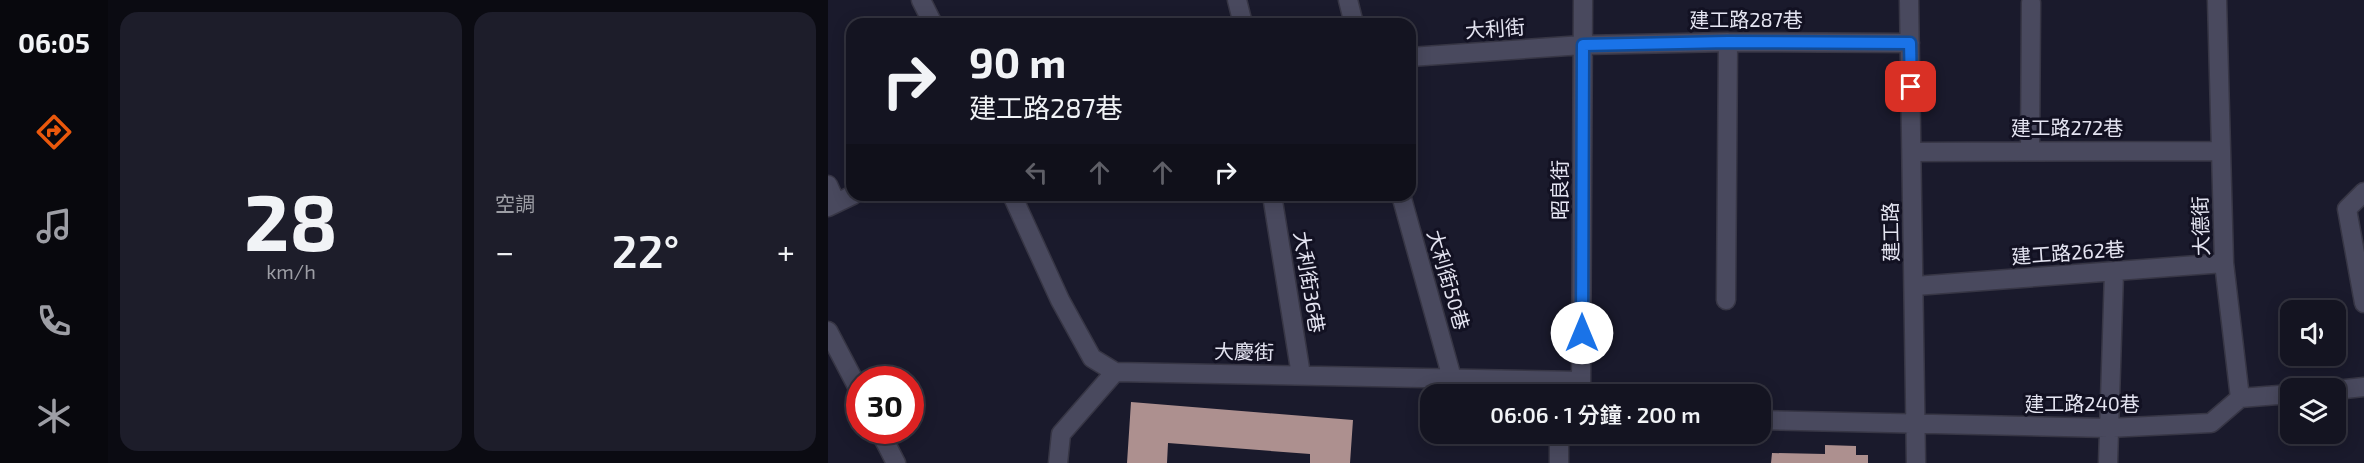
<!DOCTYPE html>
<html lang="zh-TW">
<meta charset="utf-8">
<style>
body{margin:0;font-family:"Exo 2","Noto Sans TC",sans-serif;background:#1d1d2a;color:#f1f3f6;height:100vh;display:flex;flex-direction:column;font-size:22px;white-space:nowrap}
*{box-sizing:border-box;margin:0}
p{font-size:20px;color:#9d9ea5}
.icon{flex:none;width:33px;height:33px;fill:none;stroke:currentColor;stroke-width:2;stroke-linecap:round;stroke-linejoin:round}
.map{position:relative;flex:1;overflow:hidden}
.drawer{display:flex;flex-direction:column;gap:12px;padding:12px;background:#0b0b12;width:720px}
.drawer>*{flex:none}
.hud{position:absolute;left:18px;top:18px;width:570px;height:183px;border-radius:18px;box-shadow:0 3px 15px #0003,0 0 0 2px #33333f;background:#141421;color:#f1f3f6;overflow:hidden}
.buttons{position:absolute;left:1452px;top:300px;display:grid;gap:12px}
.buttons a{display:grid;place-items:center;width:66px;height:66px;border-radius:12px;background:#141421;box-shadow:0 3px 15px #0003,0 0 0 2px #33333f;font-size:30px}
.speed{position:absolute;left:18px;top:366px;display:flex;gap:12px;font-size:30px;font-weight:700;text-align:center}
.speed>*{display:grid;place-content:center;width:78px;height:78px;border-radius:50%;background:#141421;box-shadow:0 3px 15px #0003,0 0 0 2px #33333f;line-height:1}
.speed .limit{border:9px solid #d22;background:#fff;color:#111}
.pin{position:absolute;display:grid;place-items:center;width:51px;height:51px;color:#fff;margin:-26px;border-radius:12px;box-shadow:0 3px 9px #0006}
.me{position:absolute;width:66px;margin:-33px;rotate:0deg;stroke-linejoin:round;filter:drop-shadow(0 0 4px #0008)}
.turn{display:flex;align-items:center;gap:21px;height:126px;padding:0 24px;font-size:27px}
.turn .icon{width:78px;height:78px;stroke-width:2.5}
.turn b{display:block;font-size:42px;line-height:51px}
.lanes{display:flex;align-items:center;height:57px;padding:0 24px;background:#0003;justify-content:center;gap:30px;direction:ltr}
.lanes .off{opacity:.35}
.big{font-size:45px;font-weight:600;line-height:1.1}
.drawer .widget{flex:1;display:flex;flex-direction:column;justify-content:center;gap:9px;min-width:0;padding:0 21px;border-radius:18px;background:#1d1d2a}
.drawer .dial{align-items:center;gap:0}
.dial b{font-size:78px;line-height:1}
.heat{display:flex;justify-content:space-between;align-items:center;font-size:33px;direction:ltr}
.drawer .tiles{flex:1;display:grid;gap:12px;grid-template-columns:repeat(2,1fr)}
.trip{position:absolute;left:592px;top:384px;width:351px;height:60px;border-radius:18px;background:#141421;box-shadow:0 3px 15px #0003,0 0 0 2px #33333f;font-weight:600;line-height:60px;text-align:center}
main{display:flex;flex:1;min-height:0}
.tabs{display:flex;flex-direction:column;width:108px;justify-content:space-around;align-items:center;background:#08080d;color:#9d9ea5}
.tabs .icon{width:42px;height:42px}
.tabs .on{color:#ea580c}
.tabs b{font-size:27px;color:#f1f3f6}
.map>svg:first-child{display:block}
</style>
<main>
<nav class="tabs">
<b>06:05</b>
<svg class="icon on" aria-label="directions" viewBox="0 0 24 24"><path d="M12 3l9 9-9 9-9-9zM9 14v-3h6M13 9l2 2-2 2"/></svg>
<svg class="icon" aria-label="music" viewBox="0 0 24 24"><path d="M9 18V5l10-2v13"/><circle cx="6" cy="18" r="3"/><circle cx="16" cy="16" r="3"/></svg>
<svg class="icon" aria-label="phone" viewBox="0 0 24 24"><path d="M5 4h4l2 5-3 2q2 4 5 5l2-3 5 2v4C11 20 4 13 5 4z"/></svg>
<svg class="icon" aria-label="climate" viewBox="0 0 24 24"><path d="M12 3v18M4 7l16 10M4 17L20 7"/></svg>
</nav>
<section class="drawer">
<div class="tiles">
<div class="widget dial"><b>28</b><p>km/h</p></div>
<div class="widget"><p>空調</p>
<div class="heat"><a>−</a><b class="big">22°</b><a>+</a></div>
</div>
</div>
</section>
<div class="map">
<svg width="1536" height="463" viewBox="0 0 1536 463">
<rect width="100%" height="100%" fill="#1a1a2c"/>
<path fill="#ad908f" d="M303,402L525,420L522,463H482V454L340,443L339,463H299Z
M997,445L1028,446V455H1040V463H943L944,453L997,454Z"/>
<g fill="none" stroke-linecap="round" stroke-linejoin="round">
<defs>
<path id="minor" d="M93,0L105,24
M409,0L415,24
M520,0L526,24
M1081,0L1088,463
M1389,0L1396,263L1412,398L1462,394
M582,57L755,45L900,42L1082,43
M1202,150L1203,3
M1084,152L1393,151
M0,185L8,203
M1536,192L1519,209L1536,303
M184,195L232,300L264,358L287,372L753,381
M444,195L473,375
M573,195L624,378
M0,207L25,195
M1087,286L1396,263
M898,300L900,42
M0,331L32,392
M1508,390L1536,387
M753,394L755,0
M933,420L1280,428L1383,423L1412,398
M51,430L68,463
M731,434V463
M230,463L233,434L287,372
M1280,463L1286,272"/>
</defs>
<use href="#minor" stroke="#373645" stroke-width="21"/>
<use href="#minor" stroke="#49495e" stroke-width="18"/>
</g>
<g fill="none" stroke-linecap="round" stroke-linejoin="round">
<defs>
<path id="route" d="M754,333L755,45L900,42L1082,43L1083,87"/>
</defs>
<use href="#route" stroke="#114b97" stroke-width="15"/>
<use href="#route" stroke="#1a73e8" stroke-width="10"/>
</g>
<g text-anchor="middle" stroke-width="6" stroke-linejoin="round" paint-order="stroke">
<g font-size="20" fill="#e4e4f1" stroke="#121122">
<text x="918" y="27">建工路287巷</text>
<text transform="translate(667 29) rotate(-4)" y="7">大利街</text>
<text x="1239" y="135">建工路272巷</text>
<text transform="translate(732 190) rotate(-90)" y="7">昭良街</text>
<text transform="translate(1373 226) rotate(-92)" y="7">大德街</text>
<text transform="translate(1063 232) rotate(-91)" y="7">建工路</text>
<text transform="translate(1240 253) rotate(-4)" y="7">建工路262巷</text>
<text transform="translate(620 280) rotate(74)" y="7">大利街50巷</text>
<text transform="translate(481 282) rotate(81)" y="7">大利街36巷</text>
<text transform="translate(416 352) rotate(1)" y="7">大慶街</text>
<text x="1254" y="411">建工路240巷</text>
</g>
</g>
</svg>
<div class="buttons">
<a><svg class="icon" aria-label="sound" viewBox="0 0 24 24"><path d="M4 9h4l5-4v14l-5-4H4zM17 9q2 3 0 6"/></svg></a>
<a><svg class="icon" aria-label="layers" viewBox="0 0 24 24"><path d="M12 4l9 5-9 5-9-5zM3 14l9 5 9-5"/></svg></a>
</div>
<div class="speed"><div class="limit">30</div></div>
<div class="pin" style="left:1083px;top:87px;background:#d93025"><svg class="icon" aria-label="arrive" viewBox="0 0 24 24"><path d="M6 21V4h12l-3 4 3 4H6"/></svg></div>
<svg class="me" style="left:754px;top:333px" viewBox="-20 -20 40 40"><circle r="19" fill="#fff"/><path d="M0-13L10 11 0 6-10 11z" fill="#1a73e8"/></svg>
<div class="trip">06:06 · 1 分鐘 · 200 m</div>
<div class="hud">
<div class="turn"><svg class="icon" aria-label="right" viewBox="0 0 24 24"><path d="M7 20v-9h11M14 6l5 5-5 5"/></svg><div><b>90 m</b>建工路287巷</div></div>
<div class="lanes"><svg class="icon off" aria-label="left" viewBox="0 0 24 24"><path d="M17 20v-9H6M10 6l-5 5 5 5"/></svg><svg class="icon off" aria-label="ahead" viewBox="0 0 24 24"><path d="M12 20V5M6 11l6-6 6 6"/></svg><svg class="icon off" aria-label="ahead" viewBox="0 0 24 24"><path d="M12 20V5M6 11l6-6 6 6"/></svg><svg class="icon" aria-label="right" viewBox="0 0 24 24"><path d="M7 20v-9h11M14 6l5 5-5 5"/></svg></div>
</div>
</div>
</main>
